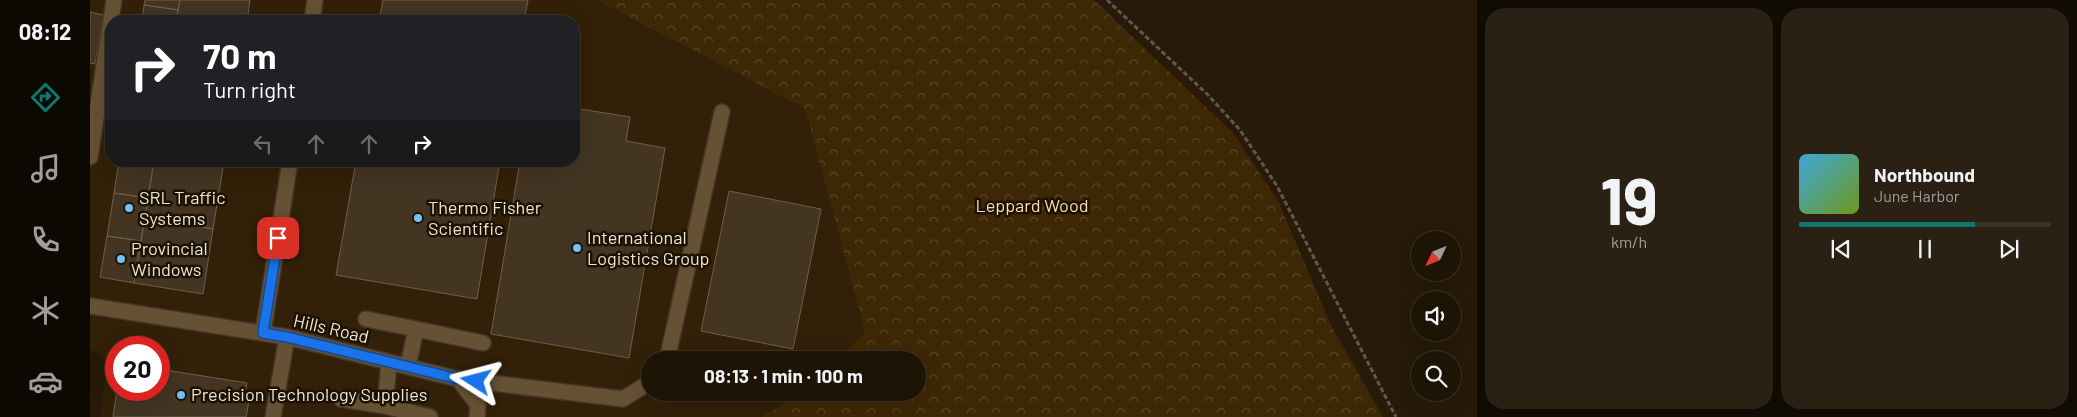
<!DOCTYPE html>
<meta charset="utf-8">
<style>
body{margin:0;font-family:Barlow,sans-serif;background:#2a2114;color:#f1f3f6;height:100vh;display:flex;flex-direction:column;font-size:19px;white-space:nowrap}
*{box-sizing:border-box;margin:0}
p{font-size:16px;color:#a09e9b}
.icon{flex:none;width:28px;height:28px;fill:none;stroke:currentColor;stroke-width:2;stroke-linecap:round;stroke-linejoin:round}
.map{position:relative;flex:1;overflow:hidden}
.sheet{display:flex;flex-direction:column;gap:8px;padding:8px;background:#100b03;width:600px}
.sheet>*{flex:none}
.banner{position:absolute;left:15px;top:15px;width:475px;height:152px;border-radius:20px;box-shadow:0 5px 20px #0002,0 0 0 1px #3b3328;background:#202124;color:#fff;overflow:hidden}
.needle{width:32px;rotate:227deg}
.controls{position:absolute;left:1321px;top:231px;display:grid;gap:10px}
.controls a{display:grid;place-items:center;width:50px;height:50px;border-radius:50%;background:#1d1406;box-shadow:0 5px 20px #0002,0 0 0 1px #3b3328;font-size:25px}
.speed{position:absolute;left:15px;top:336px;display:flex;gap:10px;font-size:25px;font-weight:700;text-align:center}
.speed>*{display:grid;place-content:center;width:65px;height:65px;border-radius:50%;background:#1d1406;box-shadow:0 5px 20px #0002,0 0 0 1px #3b3328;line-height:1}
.speed .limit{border:8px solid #d22;background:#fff;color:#111}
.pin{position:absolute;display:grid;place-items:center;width:42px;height:42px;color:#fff;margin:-21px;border-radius:10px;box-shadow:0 2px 8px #0006}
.me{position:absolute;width:55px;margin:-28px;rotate:279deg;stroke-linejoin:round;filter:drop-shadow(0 0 4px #0008)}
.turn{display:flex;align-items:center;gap:18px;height:105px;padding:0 15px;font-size:22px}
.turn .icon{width:65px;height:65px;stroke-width:2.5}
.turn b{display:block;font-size:35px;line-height:42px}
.lanes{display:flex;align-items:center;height:48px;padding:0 15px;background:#0003;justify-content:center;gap:25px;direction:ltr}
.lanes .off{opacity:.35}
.sheet .widget{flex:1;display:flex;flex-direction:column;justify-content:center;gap:8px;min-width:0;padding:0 18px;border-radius:20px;background:#2a2114}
.sheet .dial{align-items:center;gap:0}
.dial b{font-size:65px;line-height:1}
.song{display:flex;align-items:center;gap:15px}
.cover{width:60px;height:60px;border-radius:8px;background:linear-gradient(135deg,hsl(200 70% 55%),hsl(80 70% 35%))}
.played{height:5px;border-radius:2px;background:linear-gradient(90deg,#0f766e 70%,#3b3328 70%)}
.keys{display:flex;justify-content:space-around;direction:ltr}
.sheet .tiles{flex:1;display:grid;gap:8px;grid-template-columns:repeat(2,1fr)}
.trip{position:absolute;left:551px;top:351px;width:285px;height:50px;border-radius:25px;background:#1d1406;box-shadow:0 5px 20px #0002,0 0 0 1px #3b3328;font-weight:700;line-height:50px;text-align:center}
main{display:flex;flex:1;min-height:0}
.tab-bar{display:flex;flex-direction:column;width:90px;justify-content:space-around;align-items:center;background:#0c0802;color:#a09e9b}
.tab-bar .icon{width:35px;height:35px}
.tab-bar .current{color:#0f766e}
.tab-bar b{font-size:22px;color:#f1f3f6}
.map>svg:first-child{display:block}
</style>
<main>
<nav class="tab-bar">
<b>08:12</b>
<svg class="icon current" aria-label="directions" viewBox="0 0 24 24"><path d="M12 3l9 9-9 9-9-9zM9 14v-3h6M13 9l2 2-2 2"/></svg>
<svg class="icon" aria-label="music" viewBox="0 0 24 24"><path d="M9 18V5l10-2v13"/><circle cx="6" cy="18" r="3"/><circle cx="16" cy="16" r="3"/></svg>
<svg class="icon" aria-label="phone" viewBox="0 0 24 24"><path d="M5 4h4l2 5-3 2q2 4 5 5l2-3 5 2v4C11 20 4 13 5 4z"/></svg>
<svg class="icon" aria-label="climate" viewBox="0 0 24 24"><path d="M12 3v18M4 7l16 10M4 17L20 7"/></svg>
<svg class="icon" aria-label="car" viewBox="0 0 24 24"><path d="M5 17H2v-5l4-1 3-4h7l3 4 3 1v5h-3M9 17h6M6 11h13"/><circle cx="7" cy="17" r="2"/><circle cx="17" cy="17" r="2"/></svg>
</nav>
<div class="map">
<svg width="1387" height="417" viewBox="0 0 1387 417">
<defs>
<pattern id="forest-crowns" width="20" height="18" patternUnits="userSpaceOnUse" patternTransform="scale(1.25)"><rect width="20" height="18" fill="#3e2704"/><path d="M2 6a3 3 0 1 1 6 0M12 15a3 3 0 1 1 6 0" fill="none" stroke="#5a4628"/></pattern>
</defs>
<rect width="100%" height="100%" fill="#271a08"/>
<path fill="#322008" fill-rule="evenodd" d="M0,0H507L715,109L775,332L746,360H560V392L710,393L705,398L671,417H10L18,360L0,349ZM21,21H484V161H21ZM26,348H69V390H26Z"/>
<path fill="url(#forest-crowns)" d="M507,0H1004L1144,134L1188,201L1241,325L1293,417H671L705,398L710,393L828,392V360H746L775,332L715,109Z"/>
<path fill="#433522" stroke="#6e5e4b" d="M55,0H90L88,10L54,5Z
M90,0H160L157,21H86Z
M293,0H438L434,21H289Z
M54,5L88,10L86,21H52Z
M0,12L13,15L5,64L0,63Z
M484,108L540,117L536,141L575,148L539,358L401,334L430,161H484Z
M29,161H64L58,198L24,193Z
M64,161H95L133,168L123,229L55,217Z
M95,161H134L133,168Z
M266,161H410L387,299L246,275Z
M639,191L731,209L703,349L611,331Z
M24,193L58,198L51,241L17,236Z
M55,217L123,229L113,294L44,283Z
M17,236L51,241L44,283L10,277Z
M69,369L157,383L154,400L159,401L156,417H23L27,390H69Z"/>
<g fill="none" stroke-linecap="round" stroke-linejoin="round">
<defs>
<path id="minor" d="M222,21L225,0
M0,157L24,0
M0,306L197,337L368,379L388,405L387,417
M276,319L326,329
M173,333L200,161
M577,360L632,112
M318,366L326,329L393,343
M368,379L533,399L560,382
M251,399L295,406L299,362
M295,406L340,417
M183,417L197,337"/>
</defs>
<use href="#minor" stroke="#433625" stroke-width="18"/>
<path stroke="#635748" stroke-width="3" stroke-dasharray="5 2.5" stroke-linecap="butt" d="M1017,0L1118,95L1150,130L1187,186L1306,417"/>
<use href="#minor" stroke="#675134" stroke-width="15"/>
</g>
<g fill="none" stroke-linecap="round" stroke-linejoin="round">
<defs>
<path id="route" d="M188,238L173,333L197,337L368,379L386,381"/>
</defs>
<use href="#route" stroke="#114b97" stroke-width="12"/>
<use href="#route" stroke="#1a73e8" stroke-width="9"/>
</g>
<g fill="#73c1f6" stroke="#1d1102" stroke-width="2">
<circle cx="39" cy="208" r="5"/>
<circle cx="328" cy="218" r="5"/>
<circle cx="487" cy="248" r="5"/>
<circle cx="31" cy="259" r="5"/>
<circle cx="91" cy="395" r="5"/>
</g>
<g text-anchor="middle" stroke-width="5" stroke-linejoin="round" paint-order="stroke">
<g font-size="18" fill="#ede4d9" stroke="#1d1102" text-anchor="start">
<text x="49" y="204">SRL Traffic<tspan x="49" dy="21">Systems</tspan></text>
<text x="338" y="214">Thermo Fisher<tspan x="338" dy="21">Scientific</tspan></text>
<text x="497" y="244">International<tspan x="497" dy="21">Logistics Group</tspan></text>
<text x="41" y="255">Provincial<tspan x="41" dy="21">Windows</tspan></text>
<text x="101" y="401">Precision Technology Supplies</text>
</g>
<g font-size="18" fill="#fbddb8" stroke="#1d1102">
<text x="942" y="212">Leppard Wood</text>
</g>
<g font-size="18" fill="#ede4d9" stroke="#1d1102">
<text transform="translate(241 329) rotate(13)" y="6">Hills Road</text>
</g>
</g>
</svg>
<div class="controls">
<a><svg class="needle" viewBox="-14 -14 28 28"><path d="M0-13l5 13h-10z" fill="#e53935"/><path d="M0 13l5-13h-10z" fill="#a09e9b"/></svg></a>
<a><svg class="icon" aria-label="sound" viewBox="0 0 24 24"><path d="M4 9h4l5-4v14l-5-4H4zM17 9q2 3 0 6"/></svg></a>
<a><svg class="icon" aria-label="search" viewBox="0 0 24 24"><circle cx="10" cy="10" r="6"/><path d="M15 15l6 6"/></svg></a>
</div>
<div class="speed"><div class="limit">20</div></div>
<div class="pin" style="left:188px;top:238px;background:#d93025"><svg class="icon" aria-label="arrive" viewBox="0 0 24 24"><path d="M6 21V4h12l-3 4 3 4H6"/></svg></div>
<svg class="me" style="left:386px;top:381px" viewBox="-20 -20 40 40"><path d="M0-17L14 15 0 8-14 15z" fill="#1a73e8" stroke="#fff" stroke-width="4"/></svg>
<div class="trip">08:13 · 1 min · 100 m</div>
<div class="banner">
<div class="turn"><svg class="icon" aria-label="right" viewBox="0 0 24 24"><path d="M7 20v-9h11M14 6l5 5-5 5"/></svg><div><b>70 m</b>Turn right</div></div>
<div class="lanes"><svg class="icon off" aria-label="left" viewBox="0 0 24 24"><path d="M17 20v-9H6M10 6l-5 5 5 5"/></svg><svg class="icon off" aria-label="ahead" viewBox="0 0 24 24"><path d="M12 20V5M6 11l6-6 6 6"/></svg><svg class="icon off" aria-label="ahead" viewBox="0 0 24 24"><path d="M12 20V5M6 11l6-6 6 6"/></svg><svg class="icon" aria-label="right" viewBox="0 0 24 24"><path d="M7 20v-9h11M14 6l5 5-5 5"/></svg></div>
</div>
</div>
<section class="sheet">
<div class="tiles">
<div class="widget dial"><b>19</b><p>km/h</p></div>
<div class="widget">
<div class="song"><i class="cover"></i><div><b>Northbound</b><p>June Harbor</p></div></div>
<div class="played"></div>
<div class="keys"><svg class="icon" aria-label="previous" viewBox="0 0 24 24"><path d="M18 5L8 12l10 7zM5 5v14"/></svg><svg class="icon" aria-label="pause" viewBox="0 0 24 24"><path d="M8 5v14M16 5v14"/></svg><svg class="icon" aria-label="next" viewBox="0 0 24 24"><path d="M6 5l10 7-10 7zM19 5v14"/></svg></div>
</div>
</div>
</section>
</main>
